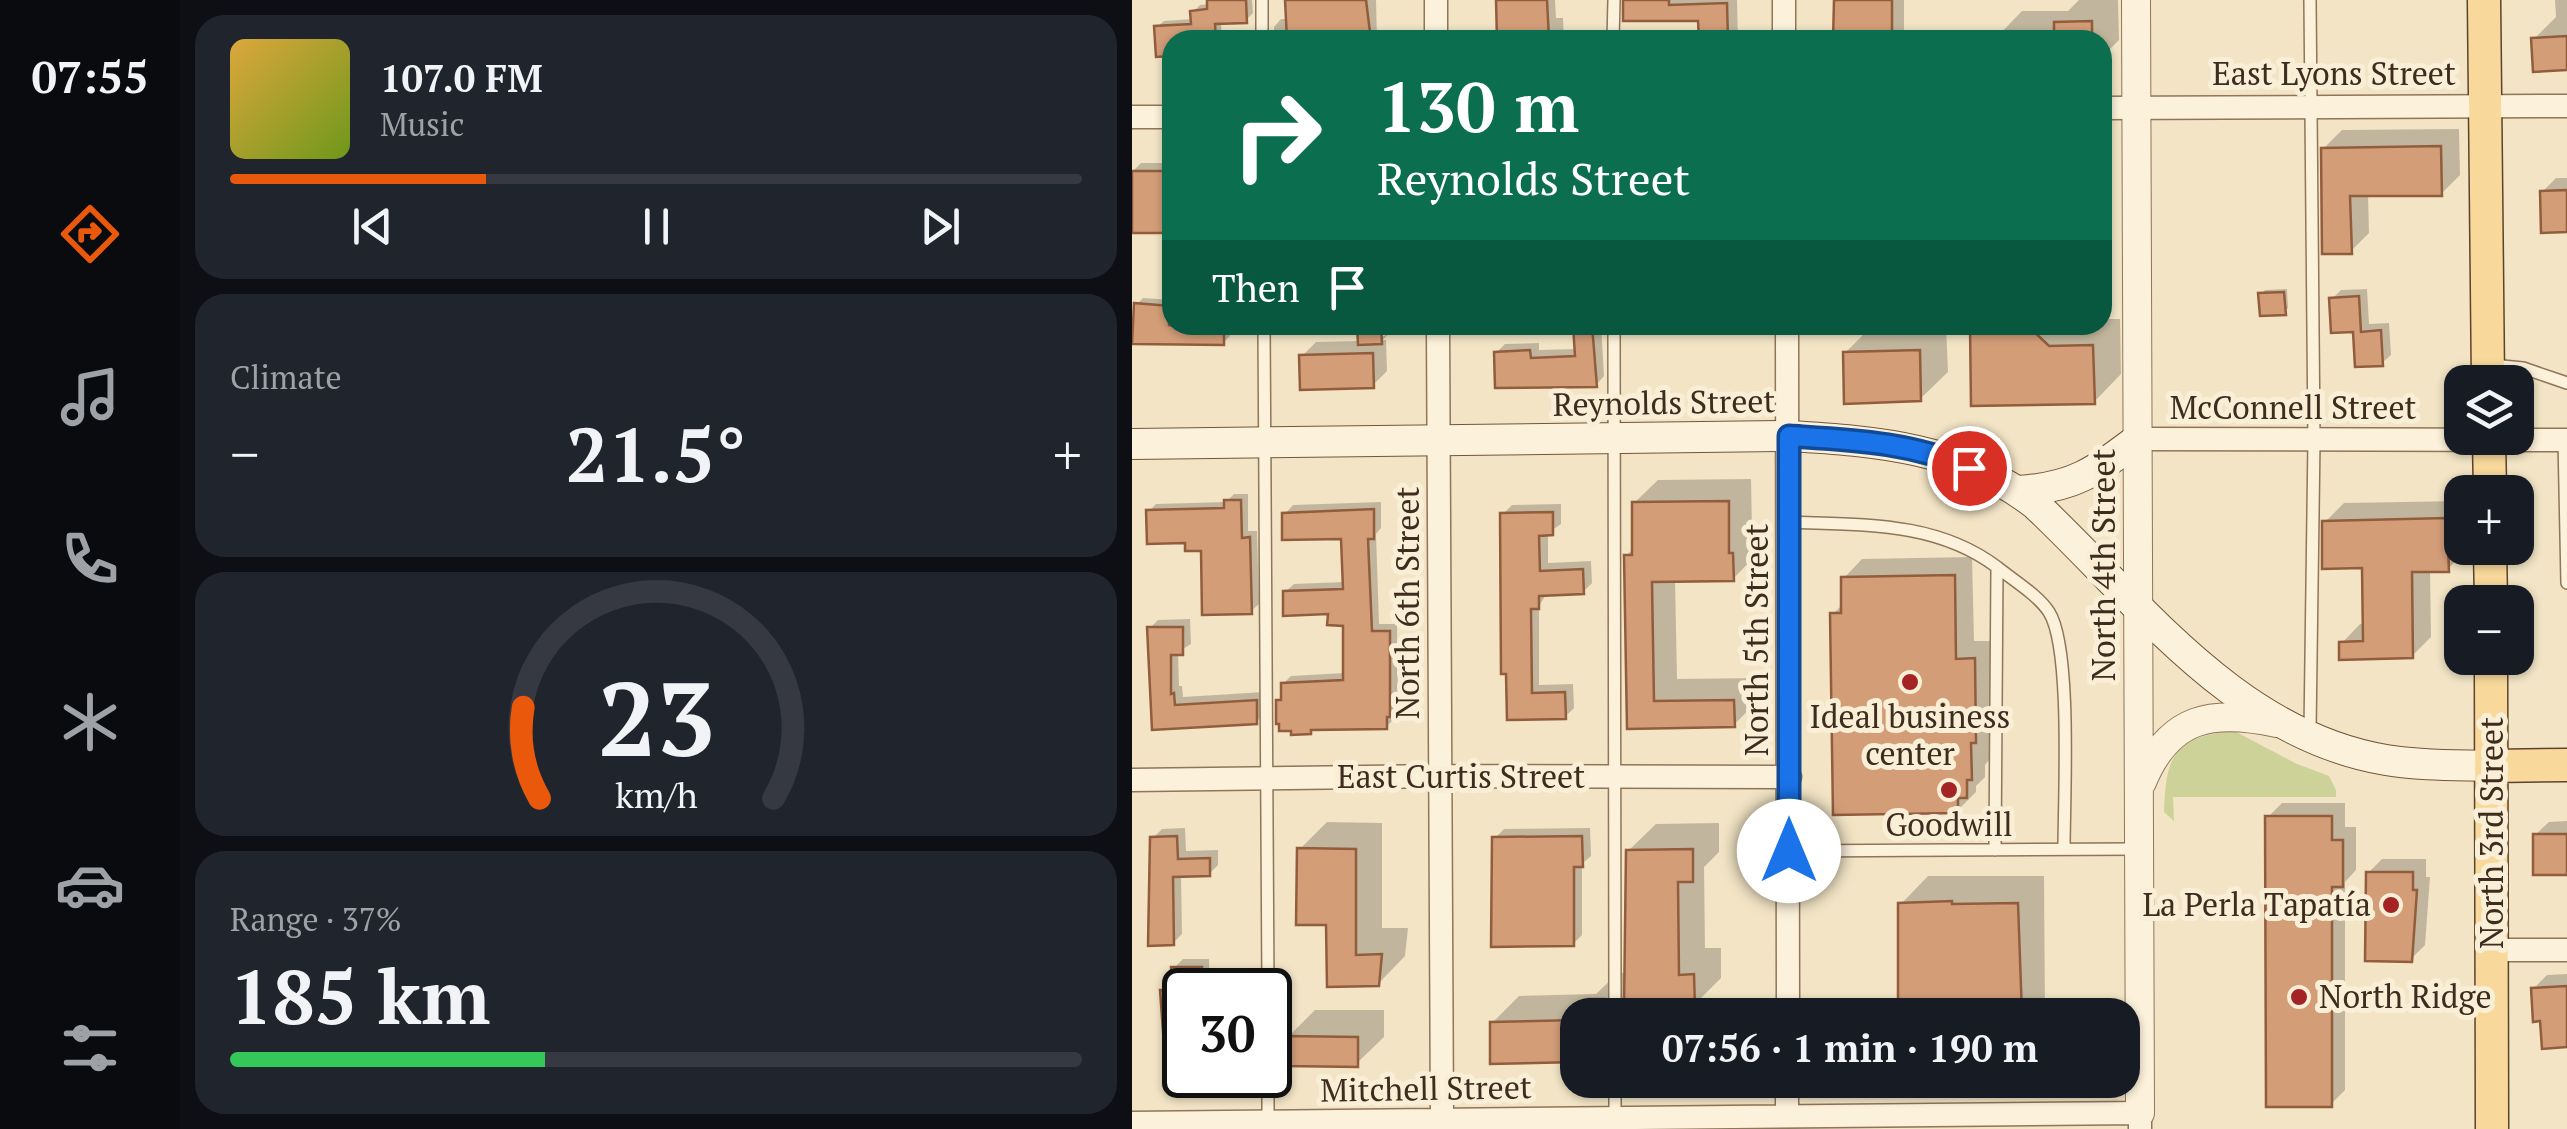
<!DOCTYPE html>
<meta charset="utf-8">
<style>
body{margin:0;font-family:"PT Serif",serif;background:#20242c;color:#f1f3f6;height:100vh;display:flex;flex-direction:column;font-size:38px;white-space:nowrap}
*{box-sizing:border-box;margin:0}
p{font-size:32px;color:#9ea1a6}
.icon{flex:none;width:55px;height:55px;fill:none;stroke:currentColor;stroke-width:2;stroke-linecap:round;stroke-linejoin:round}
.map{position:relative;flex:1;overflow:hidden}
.panel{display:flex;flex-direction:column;gap:15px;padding:15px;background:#0d0f14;width:952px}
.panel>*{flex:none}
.hud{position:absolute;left:30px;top:30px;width:950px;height:305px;border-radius:30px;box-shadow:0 2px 8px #0004;background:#0b6e4f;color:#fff;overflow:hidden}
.buttons{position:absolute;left:1312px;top:365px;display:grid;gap:20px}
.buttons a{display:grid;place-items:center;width:90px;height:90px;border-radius:20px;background:#171b24;box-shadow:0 2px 8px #0004;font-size:50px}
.speed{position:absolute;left:30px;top:968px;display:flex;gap:20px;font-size:50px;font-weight:700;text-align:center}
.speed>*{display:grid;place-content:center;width:130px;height:130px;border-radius:50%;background:#171b24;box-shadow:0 2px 8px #0004;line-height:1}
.speed .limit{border:5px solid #111;border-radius:15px;background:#fff;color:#111}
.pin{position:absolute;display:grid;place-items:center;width:85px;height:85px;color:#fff;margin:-42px;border:5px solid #fff;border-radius:50%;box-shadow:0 2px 10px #0007}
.me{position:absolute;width:110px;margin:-55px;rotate:0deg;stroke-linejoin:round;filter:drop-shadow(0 0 8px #0008)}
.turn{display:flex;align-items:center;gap:35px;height:210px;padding:0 50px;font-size:45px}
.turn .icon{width:130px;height:130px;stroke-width:2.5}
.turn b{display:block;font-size:70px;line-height:85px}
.then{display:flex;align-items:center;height:95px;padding:0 50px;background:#0003;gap:20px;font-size:38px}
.big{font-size:75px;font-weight:800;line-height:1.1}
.panel .tile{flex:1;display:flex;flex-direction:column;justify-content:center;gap:15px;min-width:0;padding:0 35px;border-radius:30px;background:#20242c}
.panel .dial{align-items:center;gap:0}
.dial svg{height:260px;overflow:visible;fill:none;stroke:#363941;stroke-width:7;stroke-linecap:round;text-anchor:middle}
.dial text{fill:#f1f3f6;stroke:none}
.song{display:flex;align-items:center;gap:30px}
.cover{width:120px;height:120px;border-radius:15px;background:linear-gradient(135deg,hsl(40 70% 55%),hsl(80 70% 35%))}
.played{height:10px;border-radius:5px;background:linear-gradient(90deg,#ea580c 30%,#363941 30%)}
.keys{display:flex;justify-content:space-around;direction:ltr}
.heat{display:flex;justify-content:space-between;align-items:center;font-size:55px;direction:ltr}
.charge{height:15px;border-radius:8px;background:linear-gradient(90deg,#34c759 37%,#363941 0)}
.trip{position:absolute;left:428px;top:998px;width:580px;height:100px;border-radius:30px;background:#171b24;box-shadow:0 2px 8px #0004;font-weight:800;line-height:100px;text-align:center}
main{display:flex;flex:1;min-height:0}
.tab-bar{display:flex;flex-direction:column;width:180px;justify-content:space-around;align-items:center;background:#090b0e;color:#9ea1a6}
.tab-bar .icon{width:70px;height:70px}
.tab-bar .selected{color:#ea580c}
.tab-bar b{font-size:45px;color:#f1f3f6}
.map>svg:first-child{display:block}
</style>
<main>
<nav class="tab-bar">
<b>07:55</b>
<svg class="icon selected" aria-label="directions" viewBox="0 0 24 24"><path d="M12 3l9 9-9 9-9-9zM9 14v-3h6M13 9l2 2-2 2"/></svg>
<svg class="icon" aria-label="music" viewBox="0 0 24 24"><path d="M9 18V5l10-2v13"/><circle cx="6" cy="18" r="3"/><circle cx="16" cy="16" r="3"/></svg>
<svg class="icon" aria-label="phone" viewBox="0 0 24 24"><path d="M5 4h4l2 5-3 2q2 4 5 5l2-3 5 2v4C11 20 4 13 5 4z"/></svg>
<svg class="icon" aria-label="climate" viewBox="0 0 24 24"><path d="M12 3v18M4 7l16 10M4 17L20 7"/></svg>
<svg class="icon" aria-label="car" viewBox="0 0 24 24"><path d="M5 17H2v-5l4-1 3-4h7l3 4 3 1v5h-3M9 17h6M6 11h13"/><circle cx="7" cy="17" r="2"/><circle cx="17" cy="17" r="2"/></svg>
<svg class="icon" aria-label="filters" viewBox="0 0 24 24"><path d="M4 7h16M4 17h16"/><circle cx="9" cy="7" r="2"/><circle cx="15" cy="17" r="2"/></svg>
</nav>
<section class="panel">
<div class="tile">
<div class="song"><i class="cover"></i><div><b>107.0 FM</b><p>Music</p></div></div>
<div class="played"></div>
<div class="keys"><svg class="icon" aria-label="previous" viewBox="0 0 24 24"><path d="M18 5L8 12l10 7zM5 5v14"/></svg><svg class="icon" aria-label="pause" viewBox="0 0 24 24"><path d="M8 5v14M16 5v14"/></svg><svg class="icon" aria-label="next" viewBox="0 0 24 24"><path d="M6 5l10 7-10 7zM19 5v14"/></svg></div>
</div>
<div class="tile"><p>Climate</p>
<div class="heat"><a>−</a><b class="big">21.5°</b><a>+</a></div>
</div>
<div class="tile dial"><svg viewBox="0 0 100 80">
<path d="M14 69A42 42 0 1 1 86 69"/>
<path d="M14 69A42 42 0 0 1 9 41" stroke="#ea580c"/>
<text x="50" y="56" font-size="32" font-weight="700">23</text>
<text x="50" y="72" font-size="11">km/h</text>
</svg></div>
<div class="tile"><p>Range · 37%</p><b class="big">185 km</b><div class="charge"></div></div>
</section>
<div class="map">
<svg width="1435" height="1129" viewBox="0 0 1435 1129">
<rect width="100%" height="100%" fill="#f2e4c5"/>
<path fill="#ccd298" d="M1093,732H1104L1165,764L1197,776L1204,790V797H1041L1042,821L1032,812C1034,763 1038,739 1093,732Z"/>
<path fill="#0003" d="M78,0H120L121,13L114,20L89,21L90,40H40V53L25,27L32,21L61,19V12L68,5L78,4Z
M156,0H244L245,40H142V27L149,19H156Z
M366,0H423L424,18H431L432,40H368Z
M492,0H605L606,40H570L569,19Z
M703,0H772V40H704Z
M947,0H986L987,40L970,57V40H862L890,11H936Z
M1423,0H1435V68L1402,39L1424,17Z
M1327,129L1328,175L1309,194H1236L1237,233L1218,252L1191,149L1210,130Z
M9,163H40V226L36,230L0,172Z
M1424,178H1435V230L1410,192Z
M1155,289L1156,308L1152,312L1129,294L1133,290Z
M1235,289L1237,324L1257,323L1259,355L1250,363L1200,299L1209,290Z
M11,298L40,300V325H124L98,329V336L91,343L2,341L4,305Z
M970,319H988L989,374L962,402L840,325H970Z
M227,325H247L248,336H253L252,325H258V332L251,340H254L255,371L241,385L170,356L184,342L228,341Z
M443,325H469L472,376L464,385L364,353L373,344L407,343V350L445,349Z
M814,325L816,372L788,399L713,353L740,326Z
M619,479L620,531H624V555L601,579L543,580L545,679L625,678V701L602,725L497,727L494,556L502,548V503L526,480Z
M102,494H116V531H125L127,604L119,611L71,548L55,541L17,511L24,504L94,502Z
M1330,501V548L1334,550L1316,569H1298L1299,637L1280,656L1210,643L1228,624H1233L1232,566L1193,522L1212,503Z
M249,502V528L244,534L247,624H265L266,706L262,719L254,727L182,728L178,732L146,701L151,696V684L159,676L213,673L214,623L198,611L153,592L162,584L213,582L211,537L153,514L161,505Z
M429,504V524L416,533V563L459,561L460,583L451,592L415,593L407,606V685L441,684L442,708L433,717H377L371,514L380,505Z
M840,557L842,641H860L861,722L857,726L858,759L853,765V777L844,786V792L825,811L701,614L712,603V578L730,559Z
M58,619L59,644L46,652L47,686H50L51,697L132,692L133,713L124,722L22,727L18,628L26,620Z
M1150,803H1213V827H1224V870L1213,882V1090L1199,1104L1136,817Z
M1435,821V872L1403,835L1417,822Z
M195,822L250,823V928H276L273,956L246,984L196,923L168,849Z
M587,823V852L572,867L573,948H589V978L562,1005L499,1006V1015H445V1060L360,1023L387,996L464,994L486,973H495L496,851L524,824Z
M53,828L54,851L86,850V865L77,874H49L50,934L41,943L21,838L30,829Z
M458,828L459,856L450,864V935L441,944L363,838L372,829Z
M1250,859H1294V877H1298L1293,945L1279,959L1236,873Z
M796,876H912L913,1015H768L769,904Z
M51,959H77L78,990H52V1056H36L31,992L40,983L42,968Z
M1435,974V1045L1410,1019L1401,989L1415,975Z
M183,1010H252V1037L224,1064L156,1037Z"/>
<path fill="#d39d78" stroke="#915d3d" stroke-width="2.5" d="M75,0H114L115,23L83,24L84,40H40V56L24,57L22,26L59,24L58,11L75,9Z
M153,0H234L239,40H155Z
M364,0H415L417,40H365Z
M491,0H537V5L595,3L596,40H567L566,21H491Z
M702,0H760V40H701Z
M960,21V40H922V22Z
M1435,36V70L1401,72L1399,38Z
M1309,146L1310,196H1218L1220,254H1190L1189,148Z
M0,171H37V233H0Z
M1435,190V232L1409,233L1408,191Z
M1152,292L1154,315L1128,316L1126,293Z
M1227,296L1229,332L1249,330L1251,366L1223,367L1221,332L1199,333L1197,298Z
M2,303L38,306L37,325H92V345L0,344Z
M225,325H249L250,344L226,345Z
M441,325H460L465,387L363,388L362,352L398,350L399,358L443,356Z
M838,325H895L917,346L961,345L963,404L839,406Z
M788,350L789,401L712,404L711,352Z
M241,353L242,388L168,390L167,355Z
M92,500H109L110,538L118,537L120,614L70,615L69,551H53V543L15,544L14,510L92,508Z
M597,501V553H601L602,581L520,582L522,701L602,700L603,727L495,729L492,555H500V502Z
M242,509V539H236L240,631H258V717H255V729L179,730V734L159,735V731H147V724H144V700H149V683L211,680V626L195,625L196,614L151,616V591L211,589L209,539L150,540V513Z
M421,512V535L407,536L408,571L451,569L452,594L407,596V609H399L400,693L433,692L434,719L375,720L374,674H369L368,513Z
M1315,518L1317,572H1280L1281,658L1207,660V642L1231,641L1230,568L1190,569V521Z
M823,575L824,659L843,658L844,743H839L840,780H835V798H826V813L701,815L698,613H709V577Z
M15,627H51V655H39V694L42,693L43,705L125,700V724L20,730Z
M1133,816H1200V840H1211V887H1200V1107H1134Z
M1401,834H1435V875H1401Z
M45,836L46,859L78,858V876L41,877L42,945L16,946L18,837Z
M450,836L451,867H442V946L359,947L360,837Z
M165,848L224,849V955L250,954L247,986L195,987L194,925H164Z
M561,849V882H546L547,975L562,974L563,1008L492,1009L494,850Z
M1234,872H1281V890H1285L1280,962L1233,961Z
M820,901V904L886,903L890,1015H766V903Z
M39,967H70V990H40Z
M1435,986V1047L1410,1049L1408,1021L1401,1022L1399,988Z
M28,990L52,991V1058H33Z
M456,999H472L473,1015H456Z
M445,1020V1062L358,1064V1022Z
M154,1036L226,1037V1067L153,1066Z"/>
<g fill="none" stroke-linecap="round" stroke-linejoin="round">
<defs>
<path id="service" d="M130,0V40
M481,40L482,0
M132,325L136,990
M482,325L483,1015
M1360,365L1391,368L1435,383
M1432,440L1435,583
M657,522C730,525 804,521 865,567L863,850
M865,567C881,580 906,595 917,612C940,648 932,800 932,849
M1178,731L1182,440L1178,0
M657,851L1008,849
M136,1075V1123
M483,1119V1080"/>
<path id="minor" d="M304,0V40
M652,0V40
M970,108L1435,106
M0,117H40
M306,325L310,1121
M655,325L656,1015
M1006,439L1435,440
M0,780L310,776L658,777
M1360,950H1435
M655,1116V1080
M0,1123L1008,1113V1129"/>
<path id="tertiary" d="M1004,0L1008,1113
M1010,782C1037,716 1081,709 1145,723"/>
<path id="secondary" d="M0,444L657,436C745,441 831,448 904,505C1008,603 1104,735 1254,760C1289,766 1325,765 1360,766
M887,491C943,487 962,472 1006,439"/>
<path id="primary" d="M1352,0L1356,382
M1357,438L1358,492
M1358,548L1359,602
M1359,658L1360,1129
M1360,766L1435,765"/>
</defs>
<use href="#service" stroke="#8f7559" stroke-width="14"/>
<use href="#minor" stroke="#8f7559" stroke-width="25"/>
<use href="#tertiary" stroke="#8f7559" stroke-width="30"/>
<use href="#secondary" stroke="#71563c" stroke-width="32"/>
<use href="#primary" stroke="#5d432d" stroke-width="35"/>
<use href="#service" stroke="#fcf1da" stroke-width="11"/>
<use href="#minor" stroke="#fcf1da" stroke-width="22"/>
<use href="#tertiary" stroke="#fcf1da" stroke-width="28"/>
<use href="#secondary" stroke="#fcf1da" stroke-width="30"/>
<use href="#primary" stroke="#f8d99b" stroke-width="32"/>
</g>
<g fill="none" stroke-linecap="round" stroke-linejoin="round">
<defs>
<path id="route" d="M657,851V436C719,440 780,442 837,468"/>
</defs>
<use href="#route" stroke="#114b97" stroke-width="25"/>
<use href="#route" stroke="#1a73e8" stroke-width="18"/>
</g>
<g fill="#a42426" stroke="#f9eed6" stroke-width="4">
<circle cx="778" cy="682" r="10"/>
<circle cx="817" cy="790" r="10"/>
<circle cx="1259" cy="905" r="10"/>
<circle cx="1167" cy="997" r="10"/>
</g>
<g text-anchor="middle" stroke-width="10" stroke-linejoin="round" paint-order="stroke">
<g font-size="32" fill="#3e2d1e" stroke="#f9eed6">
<text x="1202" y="85">East Lyons Street</text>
<text transform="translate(532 403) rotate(-1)" y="11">Reynolds Street</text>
<text x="1161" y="419">McConnell Street</text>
<text transform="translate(972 565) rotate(-90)" y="11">North 4th Street</text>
<text transform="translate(276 603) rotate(-90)" y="11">North 6th Street</text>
<text transform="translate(625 640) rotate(-90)" y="11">North 5th Street</text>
<text x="329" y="788">East Curtis Street</text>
<text transform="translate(1360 833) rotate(-90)" y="11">North 3rd Street</text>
<text transform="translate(294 1089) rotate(-1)" y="11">Mitchell Street</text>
</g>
<g font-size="32" fill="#3e2d1e" stroke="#f9eed6">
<text x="778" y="728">Ideal business<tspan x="778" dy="37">center</tspan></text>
<text x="817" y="836">Goodwill</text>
<text x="1239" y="916" text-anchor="end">La Perla Tapatía</text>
<text x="1187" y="1008" text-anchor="start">North Ridge</text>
</g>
</g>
</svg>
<div class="buttons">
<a><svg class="icon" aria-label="layers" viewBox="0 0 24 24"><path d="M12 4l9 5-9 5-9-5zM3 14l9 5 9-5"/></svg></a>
<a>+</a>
<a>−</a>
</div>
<div class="speed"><div class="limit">30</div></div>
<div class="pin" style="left:837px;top:468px;background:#d93025"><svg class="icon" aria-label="arrive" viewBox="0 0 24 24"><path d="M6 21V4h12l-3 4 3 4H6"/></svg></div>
<svg class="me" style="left:657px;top:851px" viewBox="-20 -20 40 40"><circle r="19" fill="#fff"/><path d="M0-13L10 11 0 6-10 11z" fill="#1a73e8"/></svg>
<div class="trip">07:56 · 1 min · 190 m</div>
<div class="hud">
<div class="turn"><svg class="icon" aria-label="right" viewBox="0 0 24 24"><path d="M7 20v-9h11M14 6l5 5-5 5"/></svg><div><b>130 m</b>Reynolds Street</div></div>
<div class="then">Then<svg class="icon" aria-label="arrive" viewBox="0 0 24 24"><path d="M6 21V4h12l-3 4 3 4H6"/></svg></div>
</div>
</div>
</main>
